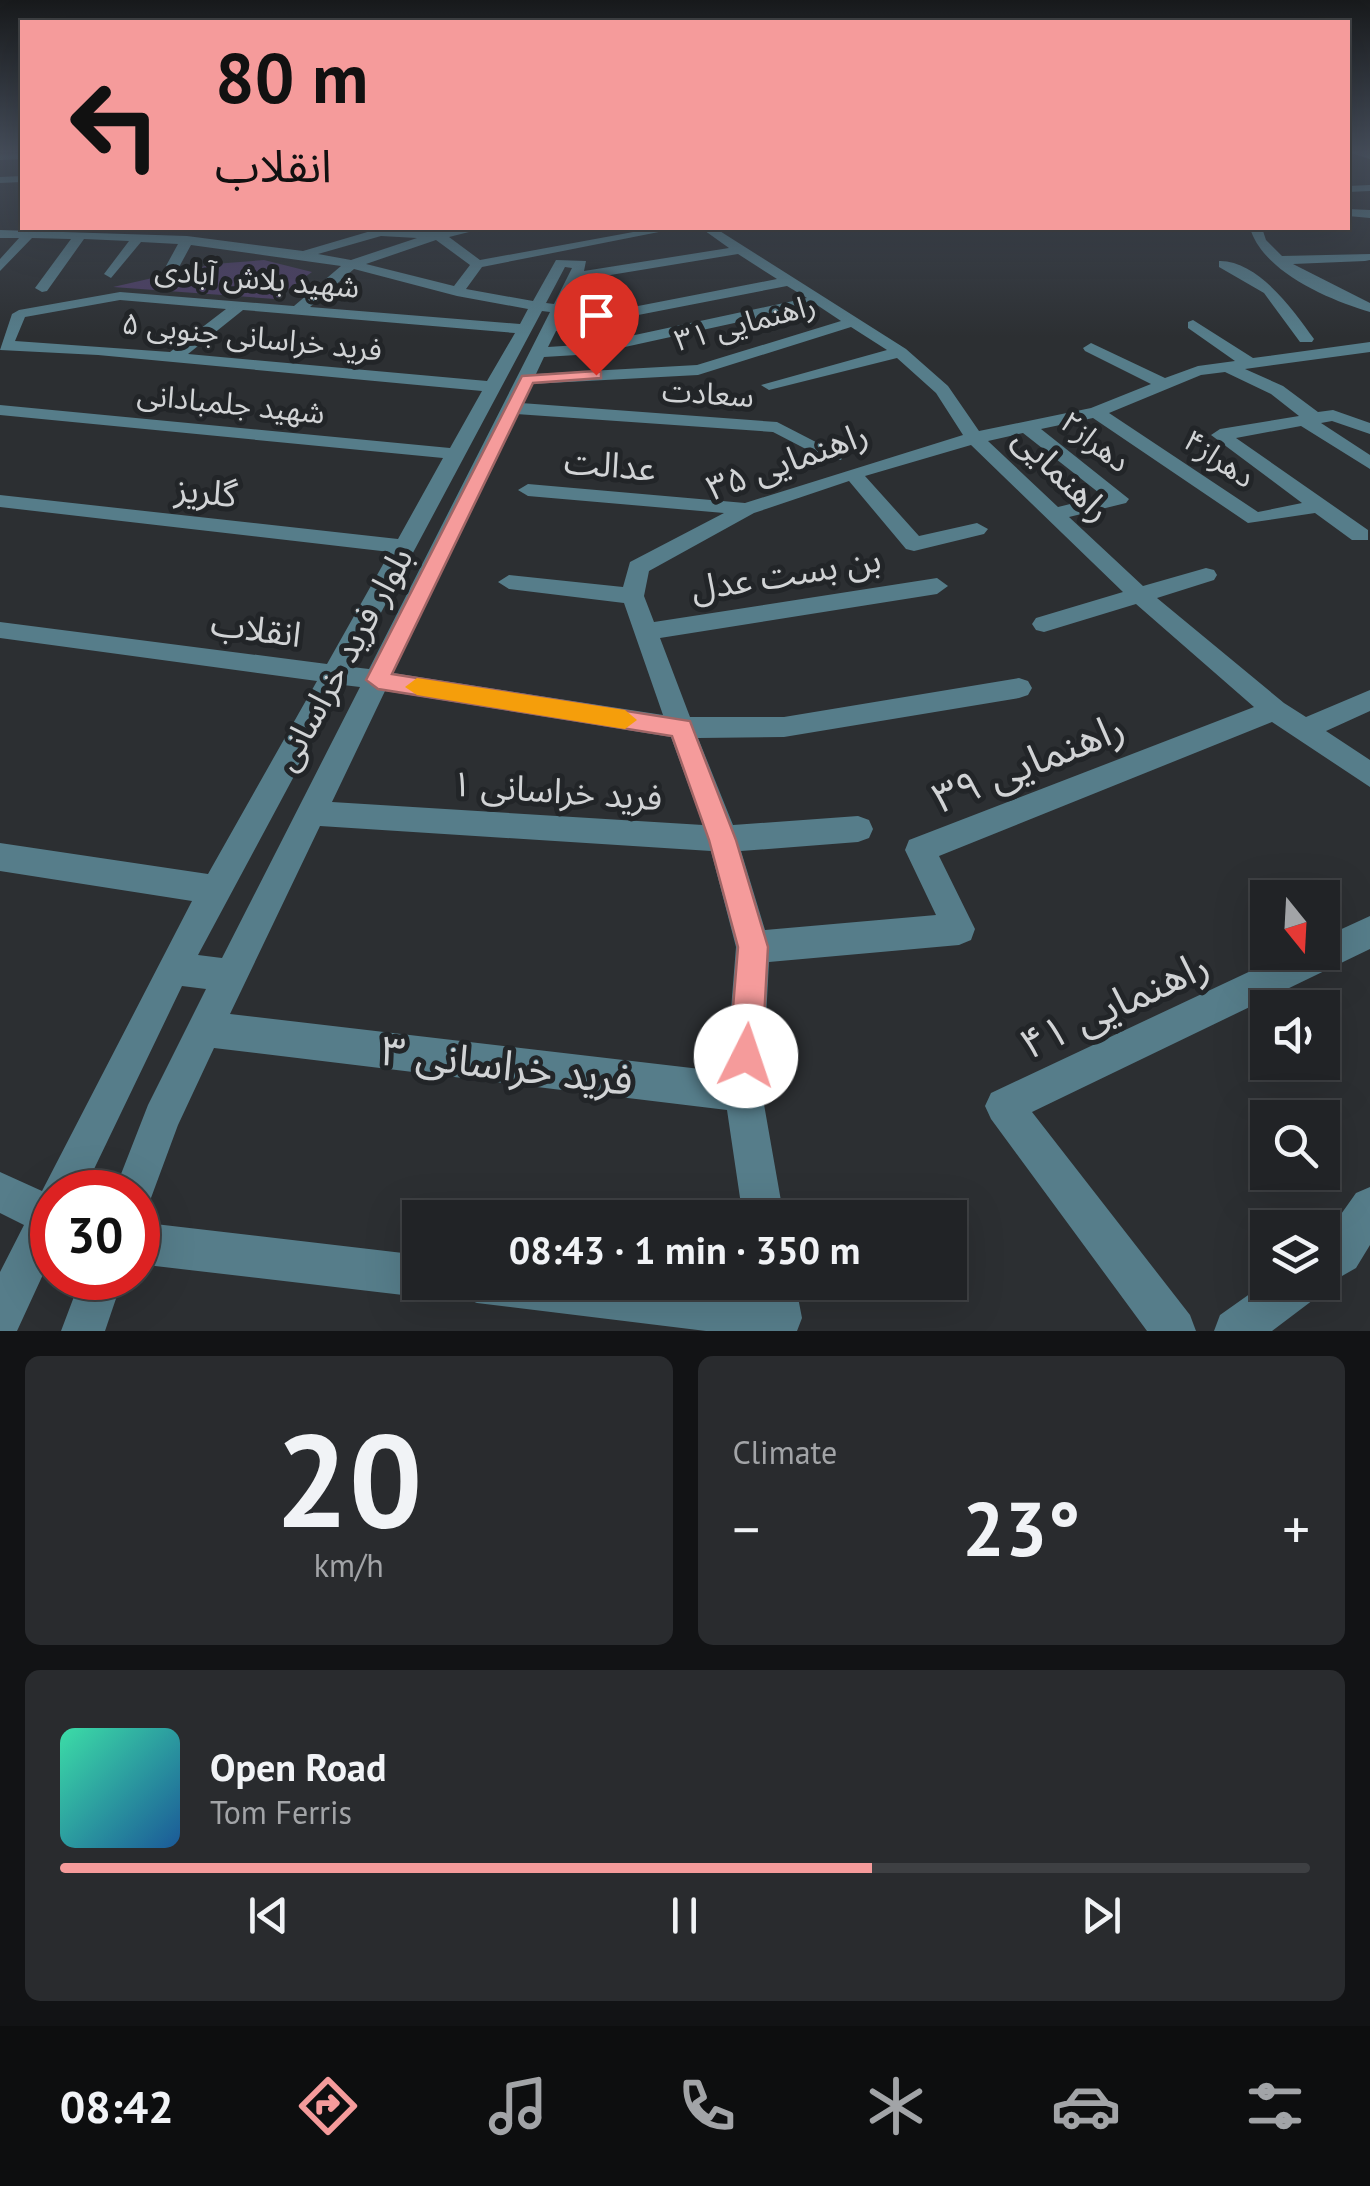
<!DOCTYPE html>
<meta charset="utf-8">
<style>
body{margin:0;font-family:"PT Sans","Noto Sans Arabic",sans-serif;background:#292b2e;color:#f1f3f6;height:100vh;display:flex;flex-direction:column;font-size:38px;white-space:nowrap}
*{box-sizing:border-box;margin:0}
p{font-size:32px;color:#a2a4a7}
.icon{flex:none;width:55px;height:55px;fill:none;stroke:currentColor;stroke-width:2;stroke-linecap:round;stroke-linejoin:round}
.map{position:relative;height:1331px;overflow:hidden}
.details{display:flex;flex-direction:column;gap:25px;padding:25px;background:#121315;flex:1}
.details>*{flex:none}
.hud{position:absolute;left:20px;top:20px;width:1330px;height:210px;border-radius:0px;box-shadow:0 10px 40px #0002,0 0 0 2px #3e4043;background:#f59b9b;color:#111;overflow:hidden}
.needle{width:65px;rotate:162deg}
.controls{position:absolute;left:1250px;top:880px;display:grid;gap:20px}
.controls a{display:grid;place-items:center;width:90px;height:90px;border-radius:0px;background:#212326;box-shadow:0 10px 40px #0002,0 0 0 2px #3e4043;font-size:50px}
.speed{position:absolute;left:30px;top:1170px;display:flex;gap:20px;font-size:50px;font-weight:700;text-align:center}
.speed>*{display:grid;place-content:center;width:130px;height:130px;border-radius:50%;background:#212326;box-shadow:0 10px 40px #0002,0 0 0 2px #3e4043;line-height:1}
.speed .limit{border:15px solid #d22;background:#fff;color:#111}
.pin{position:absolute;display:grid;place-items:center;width:85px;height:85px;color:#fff;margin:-102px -42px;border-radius:50% 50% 50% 0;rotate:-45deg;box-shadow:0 0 10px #0007}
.pin .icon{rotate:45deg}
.me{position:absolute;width:110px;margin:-55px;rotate:4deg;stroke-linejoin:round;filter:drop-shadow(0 0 8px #0008)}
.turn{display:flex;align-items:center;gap:35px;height:210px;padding:0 30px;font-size:45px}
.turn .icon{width:130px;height:130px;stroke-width:2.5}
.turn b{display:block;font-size:70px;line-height:85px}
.big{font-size:75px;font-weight:800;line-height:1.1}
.details .widget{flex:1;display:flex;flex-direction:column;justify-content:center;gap:15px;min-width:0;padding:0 35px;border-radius:15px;background:#292b2e}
.details .dial{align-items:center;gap:0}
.dial b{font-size:130px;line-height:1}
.song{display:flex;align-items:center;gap:30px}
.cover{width:120px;height:120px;border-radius:15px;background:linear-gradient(135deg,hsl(160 70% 55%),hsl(210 70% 35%))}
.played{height:10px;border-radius:5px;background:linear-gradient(90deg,#f59b9b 65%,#3e4043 65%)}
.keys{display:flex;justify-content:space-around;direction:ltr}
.heat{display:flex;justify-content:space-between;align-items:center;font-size:55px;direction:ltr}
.details .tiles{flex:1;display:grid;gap:25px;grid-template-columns:1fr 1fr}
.widget:last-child{grid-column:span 2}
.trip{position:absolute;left:402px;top:1200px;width:565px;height:100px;border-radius:0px;background:#212326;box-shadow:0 10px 40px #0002,0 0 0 2px #3e4043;font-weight:800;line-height:100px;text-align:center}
.tab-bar{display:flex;height:160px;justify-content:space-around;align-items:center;background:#0d0e0f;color:#a2a4a7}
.tab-bar .icon{width:70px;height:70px}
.tab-bar .selected{color:#f59b9b}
.tab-bar b{font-size:45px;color:#f1f3f6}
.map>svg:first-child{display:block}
</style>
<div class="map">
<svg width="1370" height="1331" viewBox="0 0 1370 1331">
<rect width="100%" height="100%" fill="#2c2f32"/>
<path fill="#4c3d64" d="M264,260L312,272L275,299L113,287L214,264Z"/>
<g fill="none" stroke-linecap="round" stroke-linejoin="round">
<path fill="#567d8a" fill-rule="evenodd" d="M1348,150L1370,153V159L1348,152Z
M22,153V159L0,160V154Z
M22,176V182L0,183V177Z
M1370,185V191L1348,192V186Z
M1348,209L1370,210V218L1348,216Z
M381,228L438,231L485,228L449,237L480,260L655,228H679L482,267L466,289L533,301L556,260L586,261L584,271L729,248L701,228H715L906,349L948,386L979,431L1091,408L1151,384L1085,351L1083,348L1091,343L1165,378L1198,366L1235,361L1188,328V322L1193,320L1253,358L1370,342V352L1245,369L1283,386L1318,412L1333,410L1370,423V434L1332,421L1321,423L1370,455V469L1301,426L1236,438L1368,530V540H1352L1315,513L1248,523L1093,418L1041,429L1129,499L1126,503L1069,517L1143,586L1206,568L1214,570L1217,575L1214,580L1157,598L1284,703L1306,717L1370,690V711L1326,731L1370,760V787L1272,722L939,856L975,929L971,940L959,945L769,962L762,1093L784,1218H743L727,1110L214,1048L178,1125L148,1206L138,1211V1192H114L148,1105L206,989L182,986L83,1192H52V1255L17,1331H0V1272L24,1225L0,1213V1172L42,1191L192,901L0,871V843L208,874L317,681L0,638V622L327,664L390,552L0,507V495L398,539L443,458L0,415V405L450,448L482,391L98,355L0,350L12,314L19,310L120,292L294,306L341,266L191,245L178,269L173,270L166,266L178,244L141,242L111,278L104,274L129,241L84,239L47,291L42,292L35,288L71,239L32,238L0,271V259L19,238H0V230L187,236L303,251ZM381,236L417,238L351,260L318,254ZM436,240L470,265L454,286L366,264ZM738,254L777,279L561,321L580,280ZM565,267L572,268L554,304L546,303ZM354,269L457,296L528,309L520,324L310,307ZM787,286L807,298L593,344L548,347L556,331ZM120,300L226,309L170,352L15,341L25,317ZM817,305L841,321L697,365L536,374L544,357L593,354ZM243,310L515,333L487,381L188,354ZM542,311L550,312L369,669L352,667ZM851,327L887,350L761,385L769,390L897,358L936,393L963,435L745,503L528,484L518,490L528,496L724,513L630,562L623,587L509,575L498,582L509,589L624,603L663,715L393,673L516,414L773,432L827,460H841L843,456L777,422L521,403L531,384L698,375ZM1225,372L1271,394L1299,416L1220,429L1211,435L1302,503L1258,512L1109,413L1201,375ZM1023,433L1103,496L1058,507L988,441ZM971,445L1123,592L1036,618L1032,624L1036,630L1044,632L1136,604L1254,707L909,840L905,850L936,915L765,930L741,851L858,842L869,838L873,829L869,820L858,816L733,825L698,738L784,737L1019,698L1028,695L1032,688L1028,681L1019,678L784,717H690L660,638L937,594L948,586L937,578L654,622L644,596L649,571L754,513L849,481L906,549L914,551L984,534L988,529L977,523L919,536L865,476ZM343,685L360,687L222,958L198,955ZM385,691L671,737L703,825L332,802ZM320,826L711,851L736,947L726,1072L230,1014Z
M1250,228H1262L1266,240L1282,256L1370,254V260L1365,261L1293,264L1370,303V312C1329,300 1263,272 1250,228Z
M1219,261C1258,260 1294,311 1314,339L1312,342H1300L1264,293L1219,267Z
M1370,916V949L1032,1112L1190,1315L1196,1331H1147L991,1119L985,1106L991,1093L1291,952H1322V938Z
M1370,1187V1245L1356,1268L1321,1288L1317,1297L1272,1331H1214L1220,1315L1268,1281L1322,1282V1241L1356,1193Z
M138,1222L420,1255V1282H439L435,1291L420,1297L138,1264Z
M81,1278H123L105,1331H61Z
M456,1282H664L754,1293L753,1282H795L802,1318L797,1331H706L477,1303L462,1297Z"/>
</g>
<linearGradient id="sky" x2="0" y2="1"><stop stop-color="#181a1c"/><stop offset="0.45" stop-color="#454d5a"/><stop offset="1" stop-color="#454d5a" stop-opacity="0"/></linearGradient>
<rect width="1370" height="337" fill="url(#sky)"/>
<path fill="#f59b9b" stroke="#9f6565" stroke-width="2.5" d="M596,371L601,372V378L533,383L392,674L690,721L736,840L768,947L762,1056L757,1068L746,1073L734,1068L729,1056L738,947L709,840L672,736L378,689L366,680L522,376Z"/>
<path fill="#f59e0b" d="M417,678L625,710L637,720L625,729L417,695L405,687Z"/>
<g text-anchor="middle" stroke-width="10" stroke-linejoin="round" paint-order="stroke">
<g font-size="30" fill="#d1d3d5" stroke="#222528">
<text transform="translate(257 279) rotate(5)" y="10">شهید بلاش آبادی</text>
<text transform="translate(745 323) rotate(-15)" y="10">راهنمایی ۳۱</text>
<text transform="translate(252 337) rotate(6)" y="10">فرید خراسانی جنوبی ۵</text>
<text transform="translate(708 394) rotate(4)" y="10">سعادت</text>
<text transform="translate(231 404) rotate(6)" y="10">شهید جلمبادانی</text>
<text transform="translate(1095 442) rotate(38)" y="10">دهراز۲</text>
<text transform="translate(1219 459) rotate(34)" y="10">دهراز۴</text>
</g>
<g font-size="35" fill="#d1d3d5" stroke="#222528">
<text transform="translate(787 461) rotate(-20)" y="12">راهنمایی ۳۵</text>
<text transform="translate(610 465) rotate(5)" y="12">عدالت</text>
<text transform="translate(1062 474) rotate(44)" y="12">راهنمایی</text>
<text transform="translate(206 492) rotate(6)" y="12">گلریز</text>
<text transform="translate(786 574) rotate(-9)" y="12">بن بست عدل</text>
<text transform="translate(256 629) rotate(8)" y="12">انقلاب</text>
<text transform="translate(343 659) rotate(-61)" y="12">بلوار فرید خراسانی</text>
<text transform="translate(557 791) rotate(4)" y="12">فرید خراسانی ۱</text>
</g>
<g font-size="42" fill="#d1d3d5" stroke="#222528">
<text transform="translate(1028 762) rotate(-22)" y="15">راهنمایی ۳۹</text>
<text transform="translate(1114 1004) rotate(-25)" y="15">راهنمایی ۴۱</text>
<text transform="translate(507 1065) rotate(7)" y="15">فرید خراسانی ۳</text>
</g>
</g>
</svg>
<div class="controls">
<a><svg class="needle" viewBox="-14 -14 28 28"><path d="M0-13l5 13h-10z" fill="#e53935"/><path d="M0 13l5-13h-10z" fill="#a2a4a7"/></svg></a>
<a><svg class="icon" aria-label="sound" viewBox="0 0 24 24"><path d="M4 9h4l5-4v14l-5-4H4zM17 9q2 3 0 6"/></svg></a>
<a><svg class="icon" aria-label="search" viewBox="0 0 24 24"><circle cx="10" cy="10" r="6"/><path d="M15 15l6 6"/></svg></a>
<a><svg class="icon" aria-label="layers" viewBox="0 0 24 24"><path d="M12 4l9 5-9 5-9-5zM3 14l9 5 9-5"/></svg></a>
</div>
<div class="speed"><div class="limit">30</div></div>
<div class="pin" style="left:596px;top:375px;background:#d93025"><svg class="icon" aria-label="arrive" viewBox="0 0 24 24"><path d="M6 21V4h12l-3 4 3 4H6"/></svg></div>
<svg class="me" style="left:746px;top:1056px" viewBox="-20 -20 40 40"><circle r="19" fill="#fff"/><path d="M0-13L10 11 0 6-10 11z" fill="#f59b9b"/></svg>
<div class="trip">08:43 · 1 min · 350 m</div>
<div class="hud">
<div class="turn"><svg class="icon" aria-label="left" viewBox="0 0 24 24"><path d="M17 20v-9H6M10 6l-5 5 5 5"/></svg><div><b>80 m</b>انقلاب</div></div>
</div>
</div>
<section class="details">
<div class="tiles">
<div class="widget dial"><b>20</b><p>km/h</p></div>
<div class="widget"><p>Climate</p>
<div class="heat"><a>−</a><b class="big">23°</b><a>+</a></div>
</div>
<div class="widget">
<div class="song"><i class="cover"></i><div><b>Open Road</b><p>Tom Ferris</p></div></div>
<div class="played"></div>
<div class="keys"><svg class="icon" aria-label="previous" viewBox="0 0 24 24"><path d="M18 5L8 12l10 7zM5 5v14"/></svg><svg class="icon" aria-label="pause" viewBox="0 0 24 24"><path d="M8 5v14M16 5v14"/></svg><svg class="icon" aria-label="next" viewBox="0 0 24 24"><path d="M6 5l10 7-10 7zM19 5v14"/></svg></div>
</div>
</div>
</section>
<nav class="tab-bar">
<b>08:42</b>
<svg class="icon selected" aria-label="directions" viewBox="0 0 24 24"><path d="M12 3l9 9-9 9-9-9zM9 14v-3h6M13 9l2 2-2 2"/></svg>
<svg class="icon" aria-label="music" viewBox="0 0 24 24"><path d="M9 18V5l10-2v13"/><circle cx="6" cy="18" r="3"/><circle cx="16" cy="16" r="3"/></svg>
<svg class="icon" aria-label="phone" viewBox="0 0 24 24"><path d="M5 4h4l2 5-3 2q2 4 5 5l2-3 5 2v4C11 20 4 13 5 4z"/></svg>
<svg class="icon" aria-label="climate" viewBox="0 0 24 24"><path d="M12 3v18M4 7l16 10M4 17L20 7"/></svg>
<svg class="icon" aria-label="car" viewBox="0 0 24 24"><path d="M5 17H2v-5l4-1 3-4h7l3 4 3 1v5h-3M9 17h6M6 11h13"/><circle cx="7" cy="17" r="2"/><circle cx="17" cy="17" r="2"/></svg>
<svg class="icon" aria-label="filters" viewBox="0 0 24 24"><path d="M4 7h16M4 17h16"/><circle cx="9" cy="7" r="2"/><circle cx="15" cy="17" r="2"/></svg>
</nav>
